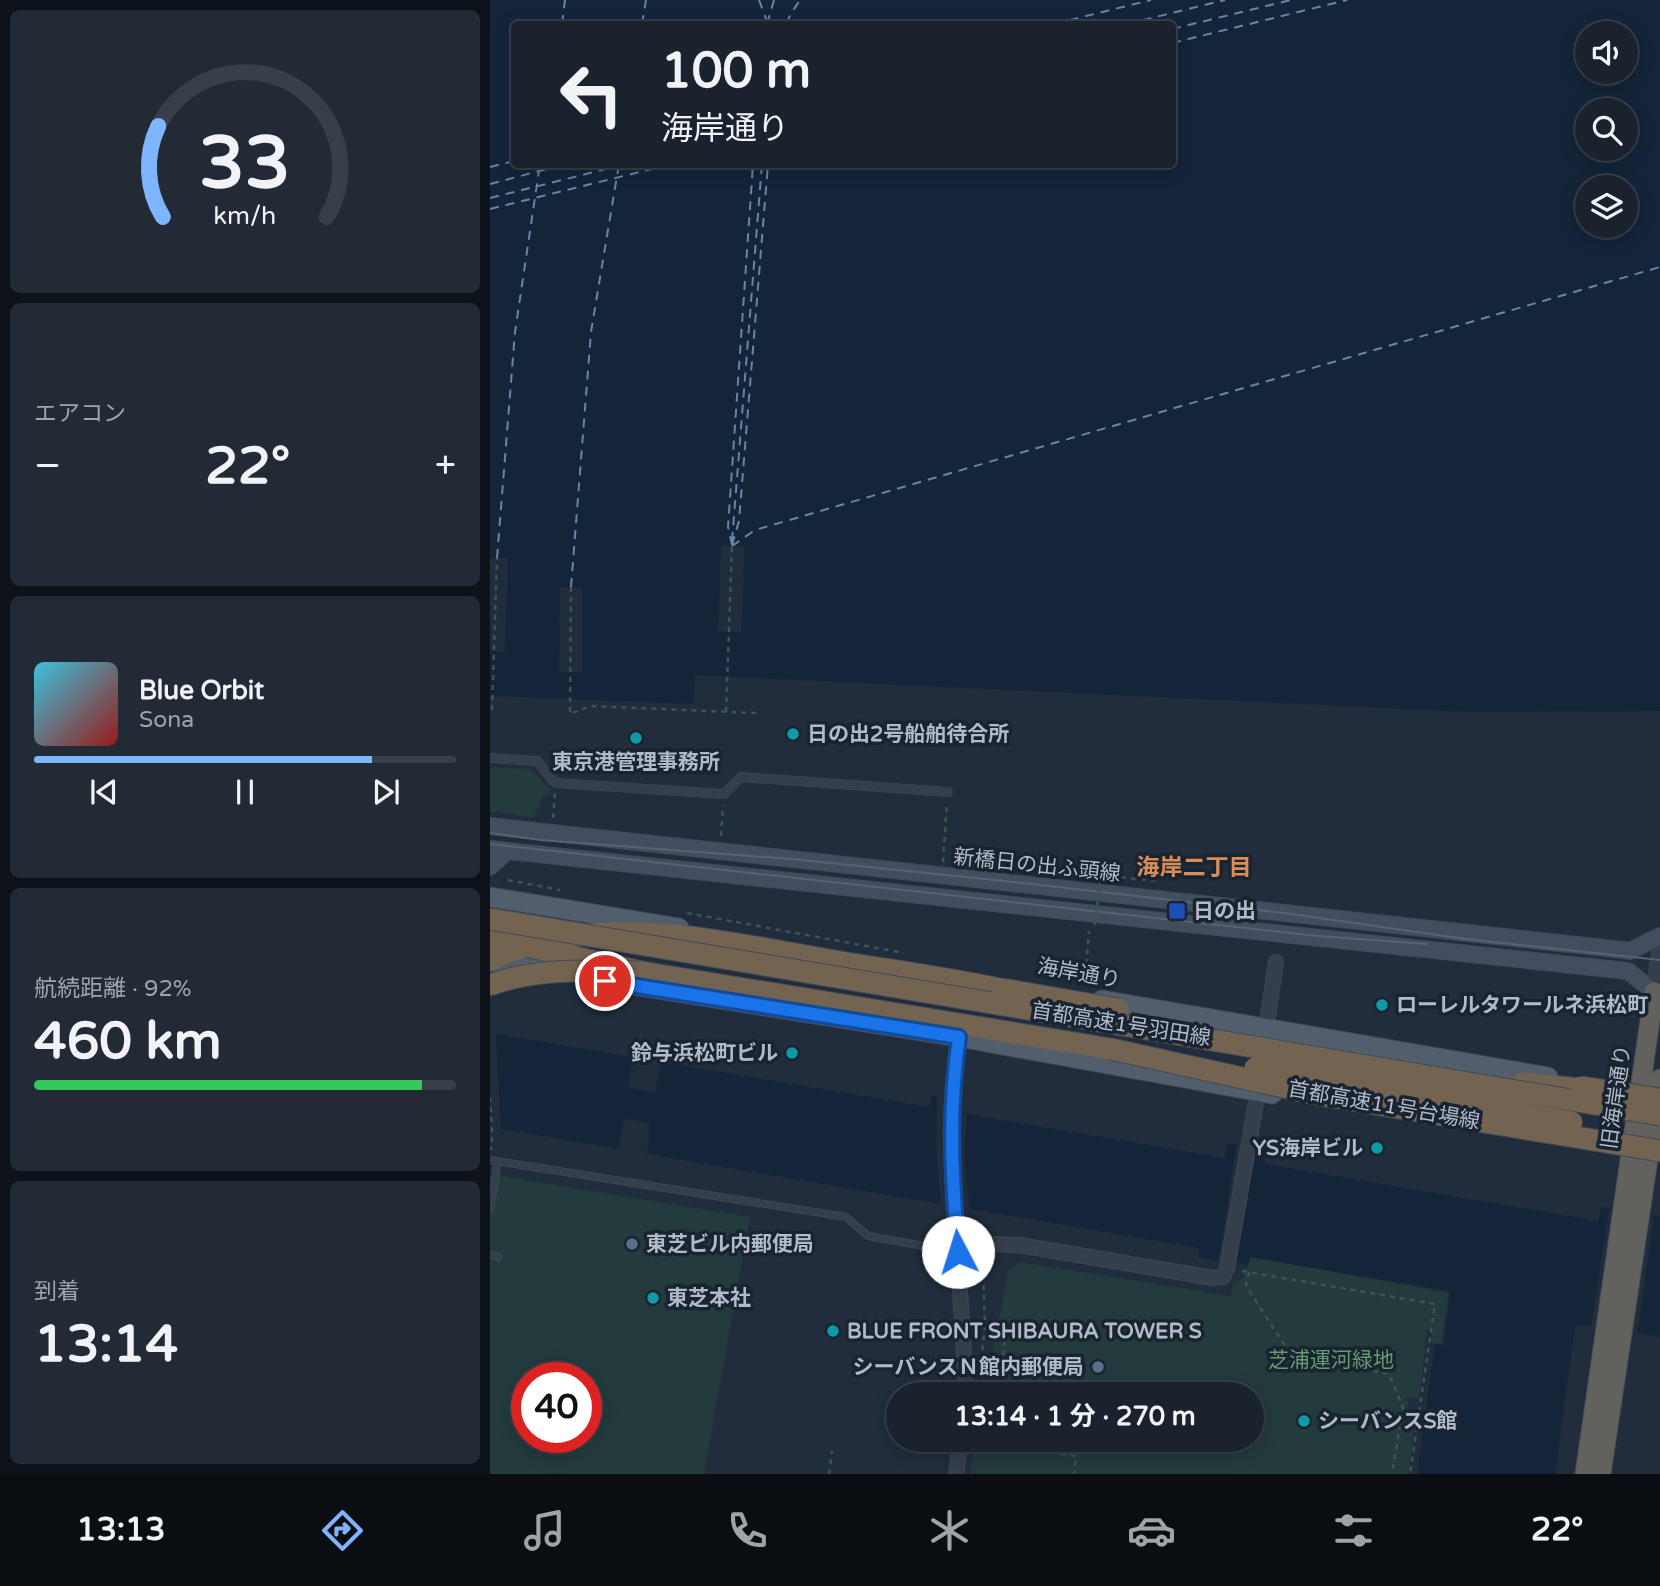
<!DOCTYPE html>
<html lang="ja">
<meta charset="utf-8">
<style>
body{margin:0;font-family:"Varela Round","Noto Sans JP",sans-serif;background:#222a35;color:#f1f3f6;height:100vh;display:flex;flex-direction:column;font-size:26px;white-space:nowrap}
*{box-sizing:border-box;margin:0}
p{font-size:23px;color:#9fa4aa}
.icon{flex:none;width:38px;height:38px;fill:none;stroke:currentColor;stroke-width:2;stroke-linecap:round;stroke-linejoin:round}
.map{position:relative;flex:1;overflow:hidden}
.panel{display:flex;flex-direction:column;gap:10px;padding:10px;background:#0e1319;width:490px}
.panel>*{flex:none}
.top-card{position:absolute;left:21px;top:21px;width:665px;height:147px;border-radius:7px;box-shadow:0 4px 18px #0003,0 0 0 2px #373f49;background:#19222d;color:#f1f3f6;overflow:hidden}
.tools{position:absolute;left:1085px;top:21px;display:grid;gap:14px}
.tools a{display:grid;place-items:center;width:63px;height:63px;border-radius:50%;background:#19222d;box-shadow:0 4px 18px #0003,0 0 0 2px #373f49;font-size:35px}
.speed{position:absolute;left:21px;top:1362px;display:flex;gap:14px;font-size:35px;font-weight:700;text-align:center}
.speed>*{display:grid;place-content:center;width:91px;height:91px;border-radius:50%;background:#19222d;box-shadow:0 4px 18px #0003,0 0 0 2px #373f49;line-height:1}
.speed .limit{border:10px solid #d22;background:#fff;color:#111}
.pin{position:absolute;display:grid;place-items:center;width:60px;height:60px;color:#fff;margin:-30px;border:4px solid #fff;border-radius:50%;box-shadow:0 2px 7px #0007}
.me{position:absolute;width:77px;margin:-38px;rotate:355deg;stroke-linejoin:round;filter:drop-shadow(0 0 5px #0008)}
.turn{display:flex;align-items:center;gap:24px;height:147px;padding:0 35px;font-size:32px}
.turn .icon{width:91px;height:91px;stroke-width:2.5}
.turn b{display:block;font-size:49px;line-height:60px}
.big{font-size:52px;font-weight:700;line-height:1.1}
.panel .tile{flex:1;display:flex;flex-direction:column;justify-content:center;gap:10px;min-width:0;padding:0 24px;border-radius:10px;background:#222a35}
.panel .dial{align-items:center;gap:0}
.dial svg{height:182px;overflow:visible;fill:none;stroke:#373f49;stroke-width:7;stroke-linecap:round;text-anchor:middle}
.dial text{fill:#f1f3f6;stroke:none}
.song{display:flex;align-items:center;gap:21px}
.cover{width:84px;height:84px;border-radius:10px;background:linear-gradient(135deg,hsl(190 70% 55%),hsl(0 70% 35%))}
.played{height:7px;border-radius:4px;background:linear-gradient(90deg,#7fb4fe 80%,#373f49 80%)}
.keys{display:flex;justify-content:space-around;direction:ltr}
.heat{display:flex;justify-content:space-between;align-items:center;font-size:38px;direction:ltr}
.charge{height:10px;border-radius:5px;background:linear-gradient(90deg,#34c759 92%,#373f49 0)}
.trip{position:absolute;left:396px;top:1382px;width:378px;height:70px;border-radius:35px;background:#19222d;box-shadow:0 4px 18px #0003,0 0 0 2px #373f49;font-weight:700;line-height:70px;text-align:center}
.tabs{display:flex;height:112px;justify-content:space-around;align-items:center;background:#0a0e12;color:#9fa4aa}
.tabs .icon{width:49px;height:49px}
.tabs .on{color:#7fb4fe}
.tabs b{font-size:32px;color:#f1f3f6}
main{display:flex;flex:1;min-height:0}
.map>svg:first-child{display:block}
</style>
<main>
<section class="panel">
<div class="tile dial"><svg viewBox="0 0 100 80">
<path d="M14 69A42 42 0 1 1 86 69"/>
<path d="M14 69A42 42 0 0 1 12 29" stroke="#7fb4fe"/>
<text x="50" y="56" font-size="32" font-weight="700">33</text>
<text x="50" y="72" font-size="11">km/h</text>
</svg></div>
<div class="tile"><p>エアコン</p>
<div class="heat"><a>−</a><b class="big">22°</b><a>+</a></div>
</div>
<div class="tile">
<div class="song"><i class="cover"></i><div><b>Blue Orbit</b><p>Sona</p></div></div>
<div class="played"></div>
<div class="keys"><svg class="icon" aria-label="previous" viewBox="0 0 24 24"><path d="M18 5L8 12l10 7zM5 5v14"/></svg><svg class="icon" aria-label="pause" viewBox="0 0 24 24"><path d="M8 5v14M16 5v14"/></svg><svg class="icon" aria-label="next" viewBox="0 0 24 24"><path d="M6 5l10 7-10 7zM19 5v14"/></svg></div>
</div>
<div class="tile"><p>航続距離 · 92%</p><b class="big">460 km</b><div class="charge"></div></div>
<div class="tile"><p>到着</p><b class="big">13:14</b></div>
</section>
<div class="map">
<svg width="1170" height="1474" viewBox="0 0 1170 1474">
<rect width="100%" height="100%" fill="#212d3c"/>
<path fill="#233b3d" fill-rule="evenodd" d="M0,767L41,769L61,790L60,795H53L44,818L0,811Z
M0,1176H12L260,1217L214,1474H0ZM37,1377H96V1437H37Z
M760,1257L959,1293L951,1344L941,1343L942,1330H937L929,1399L919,1397L914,1424L924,1427L919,1474H480L486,1440H761V1395H495L518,1271L529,1262L741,1296L743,1284L753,1277L754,1268L758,1269Z"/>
<path fill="#14253a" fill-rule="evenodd" d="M0,0H1170V711L979,712L205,675L203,704L0,696ZM24,24H682V164H24ZM1097,33H1136V72H1097ZM1097,110H1136V149H1097ZM1097,187H1136V226H1097Z
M0,1033L143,1057L138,1088L165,1092L171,1062L439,1107L442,1095L478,1102L476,1114L735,1158L738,1143L776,1150L775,1164L1108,1221L1111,1207L1170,1217V1337L1104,1326H1085L1065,1474H927L945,1344L954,1345L960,1291L760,1257L758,1265L708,1257L709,1248L157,1154L160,1123L134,1119L129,1149L0,1127Z"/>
<path fill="#212d3c" d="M231,546H255L251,632L228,631Z
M0,558H18L15,652L0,651Z
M70,587L92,588V672H69Z
M0,1031L6,1032L11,1132L0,1130Z
M447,1093L478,1102L474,1153L480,1210L451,1206L446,1146Z
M747,1143L767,1146L746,1267L728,1264Z
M1119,1210L1164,1218L1147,1337L1101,1329Z"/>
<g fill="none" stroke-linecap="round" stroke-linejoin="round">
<path stroke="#6685a9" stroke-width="2" stroke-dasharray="9 7" stroke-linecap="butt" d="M269,0L278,24
M72,24L75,0
M152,24L156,0
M277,24L284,0
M297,24L300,15L310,0
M564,24L661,0
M637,24L735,0
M682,29L801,0
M682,43L857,0
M0,167L24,161
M0,184L76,164
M0,198L136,164
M0,209L182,164
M242,541L272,164
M242,545L249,521L278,164
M242,545L238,527L263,164
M242,546L265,530L1170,267
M7,558L25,332L50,164
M81,587L101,332L129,164"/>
<defs>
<path id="service" d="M0,1160L356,1217L378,1236L468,1252
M0,1210L8,1161
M0,1255L8,1257"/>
<path id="pedestrian" d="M0,758L47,761L65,783L234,794L251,777L458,792"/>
<path id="tertiary" d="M1164,992L1170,944
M469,1037C464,1072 460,1109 461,1144C462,1228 475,1311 475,1395
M775,1037L786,962
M469,1252L505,1244L529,1245L723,1278L733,1277L737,1268L769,1085
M466,1474L471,1440"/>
<path id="secondary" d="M0,826L1133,950L1140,951L1170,936
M0,849L1138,971L1164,992
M0,867L17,851"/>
<path id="primary" d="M0,897L189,928
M0,961L54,971
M98,978L469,1037L782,1094
M612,1000L1058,1077"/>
<path id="trunk" d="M1095,1474L1164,992
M1111,1474L1170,1079"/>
<path id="motorway" d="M0,938L152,972L621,1049
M0,960C110,909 231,942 345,961C405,971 468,979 528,993
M1033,1083L1108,1091"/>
</defs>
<use href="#service" stroke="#3e4855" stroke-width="8"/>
<use href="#pedestrian" stroke="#3e4855" stroke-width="10"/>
<use href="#tertiary" stroke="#3e4855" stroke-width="16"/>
<use href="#secondary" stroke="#3e4855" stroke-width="18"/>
<use href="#primary" stroke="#3e4855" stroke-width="21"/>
<use href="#trunk" stroke="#404a57" stroke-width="21"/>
<use href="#motorway" stroke="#404a57" stroke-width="23"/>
<path stroke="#3c5455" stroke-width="2.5" stroke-dasharray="5 5" stroke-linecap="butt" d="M81,587L80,714L100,706L265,713V715
M2,710L7,558
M236,712L242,546
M63,818L65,793
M231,836L233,805
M453,862L457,802
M611,875L667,881V883
M18,880L70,890
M197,913L414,953
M595,984L599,931
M0,1097L2,1135L1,1150
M480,1226L484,1230L496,1231
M752,1271L945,1304L920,1474
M759,1272L756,1286L801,1355L899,1374L913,1408L902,1474
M490,1370L495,1326L493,1267L498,1261
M509,1395L516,1328
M525,1440L530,1447L586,1456L584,1474
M339,1474L342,1451"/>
<use href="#service" stroke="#353f4c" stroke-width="6"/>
<use href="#pedestrian" stroke="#353f4c" stroke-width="9"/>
<use href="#tertiary" stroke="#353f4c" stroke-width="14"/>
<use href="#secondary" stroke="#424e5f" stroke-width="16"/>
<use href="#primary" stroke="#525e6c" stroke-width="19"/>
<use href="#trunk" stroke="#62615e" stroke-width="19"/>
<use href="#motorway" stroke="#736451" stroke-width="21"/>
<path stroke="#566374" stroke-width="2" d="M0,833L51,840L302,859L533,883L794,913L976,939L1170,960
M0,844L827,936L937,944"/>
<defs>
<path id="motorway-bridge" d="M0,919L1170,1115
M0,985C49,967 100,971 152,972
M512,989L628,1009
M621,1049L830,1095L1170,1151
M765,1068L833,1078L1082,1122
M1091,1087L1170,1099"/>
</defs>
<use href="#motorway-bridge" stroke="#404a57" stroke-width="23" stroke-linecap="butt"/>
<path stroke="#3c5455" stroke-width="2.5" stroke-dasharray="5 5" stroke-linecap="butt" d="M605,925L611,875"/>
<use href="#motorway-bridge" stroke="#736451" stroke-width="21"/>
</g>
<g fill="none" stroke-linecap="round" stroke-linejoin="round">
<defs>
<path id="route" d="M115,981L469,1037C458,1113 462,1176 468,1252"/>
</defs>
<use href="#route" stroke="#114b97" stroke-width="18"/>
<use href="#route" stroke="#1a73e8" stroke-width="12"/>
</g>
<g fill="#0f9aa8" stroke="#1a2431" stroke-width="2.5">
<circle cx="303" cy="734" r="7"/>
<circle cx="146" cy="738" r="7"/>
<circle cx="892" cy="1005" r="7"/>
<circle cx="302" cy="1053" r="7"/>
<circle cx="887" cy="1148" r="7"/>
<circle cx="163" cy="1298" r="7"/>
<circle cx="343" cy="1331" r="7"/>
<circle cx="814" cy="1421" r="7"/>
</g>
<rect fill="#1a4fb4" stroke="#1a2431" stroke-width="2.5" x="678" y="902" width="18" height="18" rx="3.5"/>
<g fill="#5c6f8a" stroke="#1a2431" stroke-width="2.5">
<circle cx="142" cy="1244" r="7"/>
<circle cx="608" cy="1367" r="7"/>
</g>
<g text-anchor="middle" stroke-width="7" stroke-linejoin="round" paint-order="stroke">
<g font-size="21" font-weight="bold" fill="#b0bac8" stroke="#1a2431" text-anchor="start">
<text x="317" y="741">日の出2号船舶待合所</text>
<text x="146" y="769" text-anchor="middle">東京港管理事務所</text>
<text x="703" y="918">日の出</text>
<text x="906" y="1012">ローレルタワールネ浜松町</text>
<text x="288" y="1060" text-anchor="end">鈴与浜松町ビル</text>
<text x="873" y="1155" text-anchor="end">YS海岸ビル</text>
<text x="156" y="1251">東芝ビル内郵便局</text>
<text x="177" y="1305">東芝本社</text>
<text x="357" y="1338">BLUE FRONT SHIBAURA TOWER S</text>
<text x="594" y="1374" text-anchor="end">シーバンスＮ館内郵便局</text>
<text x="828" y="1428">シーバンスS館</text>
</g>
<g font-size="21" fill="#b0bac8" stroke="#1a2431">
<text transform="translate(547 865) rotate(6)" y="7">新橋日の出ふ頭線</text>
<text transform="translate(589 973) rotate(10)" y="7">海岸通り</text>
<text transform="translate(631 1024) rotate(9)" y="7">首都高速1号羽田線</text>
<text transform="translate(1126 1097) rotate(-82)" y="7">旧海岸通り</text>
<text transform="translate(894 1105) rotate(10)" y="7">首都高速11号台場線</text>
</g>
<g font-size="21" fill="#659b70" stroke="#1a2431">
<text x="841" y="1367">芝浦運河緑地</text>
</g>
<g font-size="23" font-weight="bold" fill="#da8d59" stroke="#1a2431">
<text x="704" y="875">海岸二丁目</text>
</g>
</g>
</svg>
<div class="tools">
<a><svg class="icon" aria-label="sound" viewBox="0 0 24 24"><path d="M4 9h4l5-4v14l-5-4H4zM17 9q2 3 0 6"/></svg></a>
<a><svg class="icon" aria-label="search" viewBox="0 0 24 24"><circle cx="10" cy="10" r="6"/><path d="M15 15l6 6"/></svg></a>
<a><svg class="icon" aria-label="layers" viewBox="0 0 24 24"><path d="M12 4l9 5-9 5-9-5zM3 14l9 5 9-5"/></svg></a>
</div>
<div class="speed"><div class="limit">40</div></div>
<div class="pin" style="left:115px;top:981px;background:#d93025"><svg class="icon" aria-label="arrive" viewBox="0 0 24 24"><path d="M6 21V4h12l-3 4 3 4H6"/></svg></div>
<svg class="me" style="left:468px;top:1252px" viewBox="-20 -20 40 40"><circle r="19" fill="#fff"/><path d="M0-13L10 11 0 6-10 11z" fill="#1a73e8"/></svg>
<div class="trip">13:14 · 1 分 · 270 m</div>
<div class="top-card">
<div class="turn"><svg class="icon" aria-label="left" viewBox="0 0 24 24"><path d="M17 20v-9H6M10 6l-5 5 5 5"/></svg><div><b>100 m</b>海岸通り</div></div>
</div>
</div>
</main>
<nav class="tabs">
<b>13:13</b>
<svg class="icon on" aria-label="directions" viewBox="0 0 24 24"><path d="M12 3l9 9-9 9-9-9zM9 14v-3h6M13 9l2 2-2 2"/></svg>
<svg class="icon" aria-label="music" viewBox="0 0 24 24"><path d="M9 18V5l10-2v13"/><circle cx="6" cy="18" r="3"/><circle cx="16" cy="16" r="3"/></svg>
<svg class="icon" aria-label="phone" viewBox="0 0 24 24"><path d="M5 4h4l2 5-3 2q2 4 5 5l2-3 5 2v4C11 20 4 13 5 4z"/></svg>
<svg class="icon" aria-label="climate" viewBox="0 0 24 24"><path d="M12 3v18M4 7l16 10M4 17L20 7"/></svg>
<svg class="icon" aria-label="car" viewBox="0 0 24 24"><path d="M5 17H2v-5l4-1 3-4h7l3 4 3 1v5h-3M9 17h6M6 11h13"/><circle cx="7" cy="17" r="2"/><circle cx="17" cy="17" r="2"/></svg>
<svg class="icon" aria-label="filters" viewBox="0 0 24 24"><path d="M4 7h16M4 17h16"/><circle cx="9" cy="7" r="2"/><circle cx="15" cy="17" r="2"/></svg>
<b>22°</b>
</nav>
